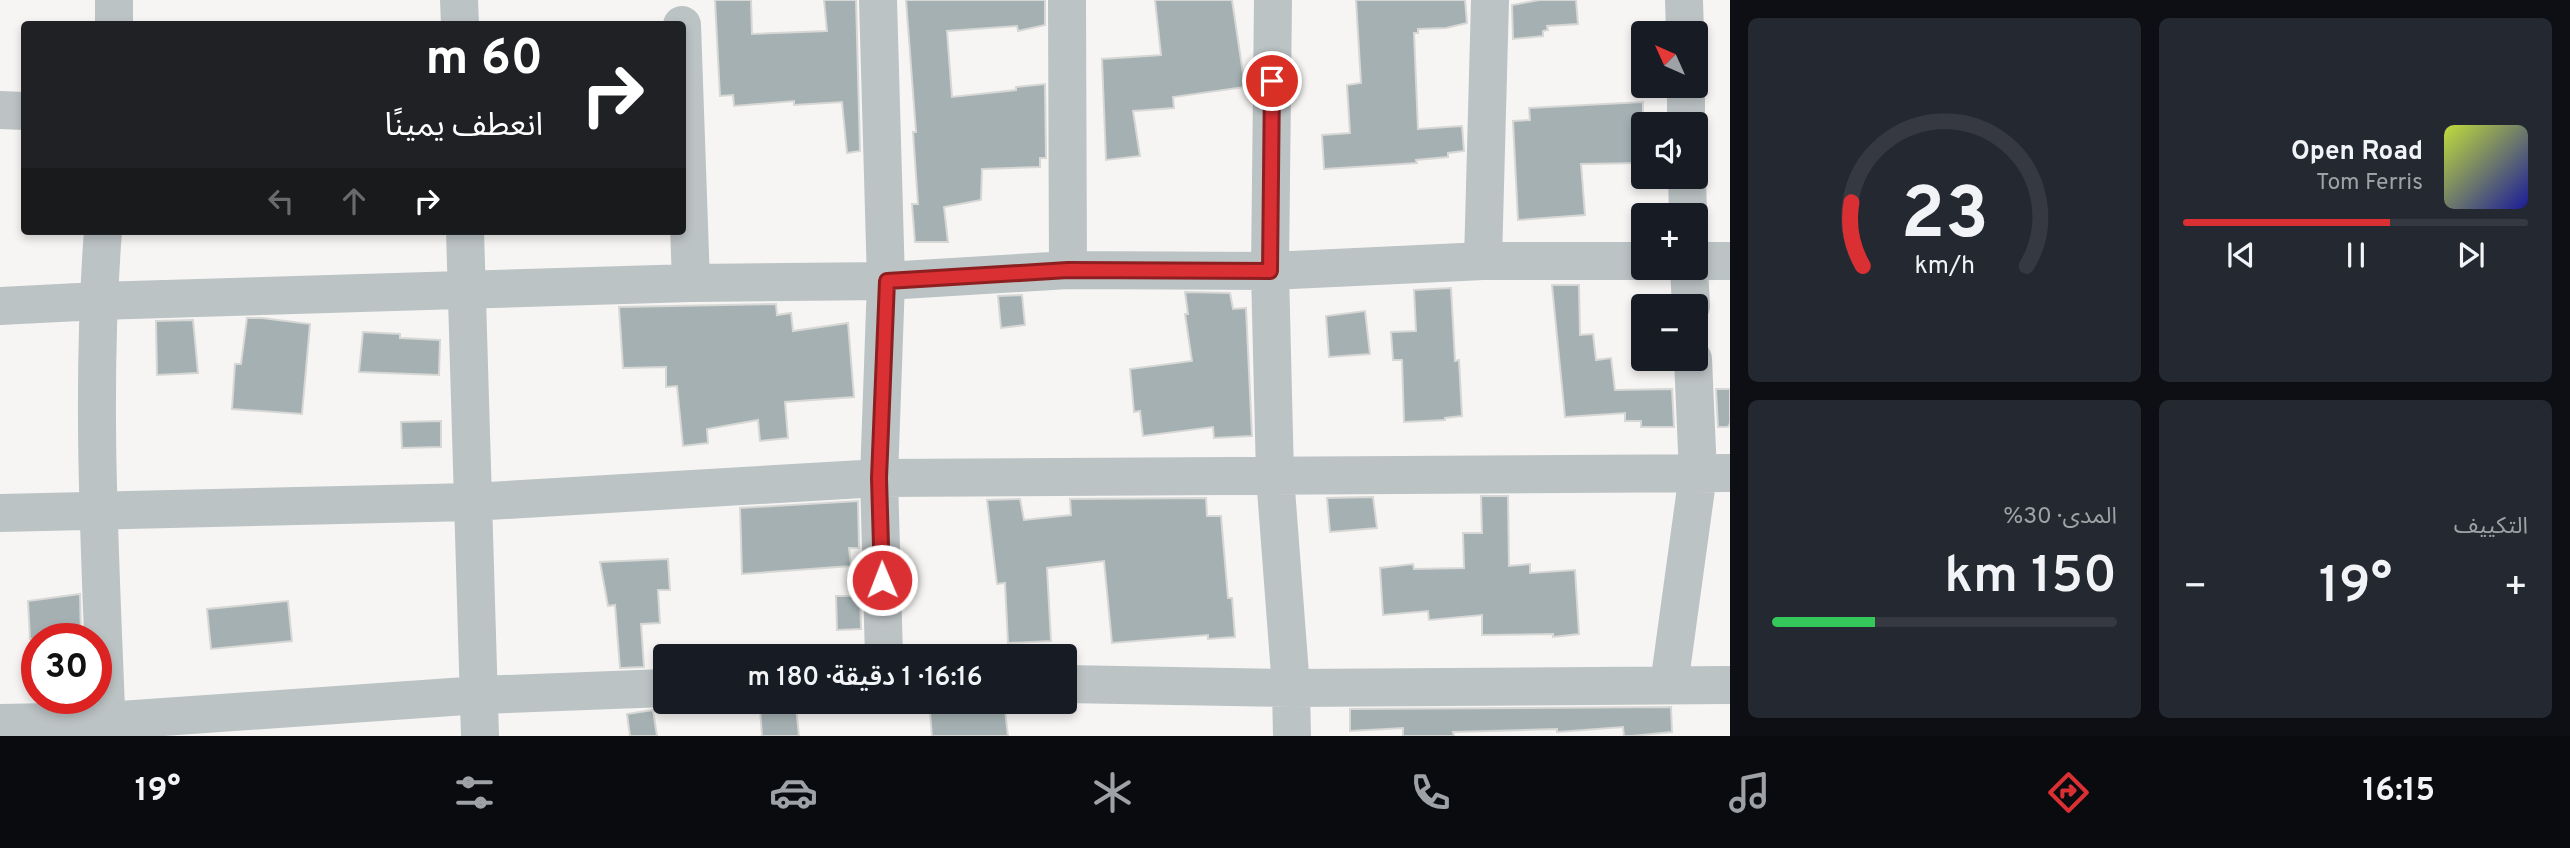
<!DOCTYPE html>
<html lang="ar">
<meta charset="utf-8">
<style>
body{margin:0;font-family:Overpass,"Noto Sans Arabic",sans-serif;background:#242831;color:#f1f3f6;direction:rtl;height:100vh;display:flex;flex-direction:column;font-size:26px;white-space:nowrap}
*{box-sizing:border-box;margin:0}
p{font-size:23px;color:#9ea1a6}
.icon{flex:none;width:38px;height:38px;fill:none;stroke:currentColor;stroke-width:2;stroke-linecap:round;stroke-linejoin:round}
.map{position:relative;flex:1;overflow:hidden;direction:ltr}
.details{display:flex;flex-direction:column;gap:18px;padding:18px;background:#0d0f14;width:840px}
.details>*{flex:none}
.hud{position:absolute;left:21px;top:21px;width:665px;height:214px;border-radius:7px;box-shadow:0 4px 10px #0003;direction:rtl;background:#202124;color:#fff;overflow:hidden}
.needle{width:46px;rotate:315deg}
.tools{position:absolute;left:1631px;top:21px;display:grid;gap:14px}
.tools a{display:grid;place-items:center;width:77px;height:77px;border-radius:7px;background:#171b24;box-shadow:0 4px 10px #0003;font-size:35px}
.speed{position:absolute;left:21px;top:623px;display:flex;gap:14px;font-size:35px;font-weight:700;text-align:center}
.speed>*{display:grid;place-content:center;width:91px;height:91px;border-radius:50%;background:#171b24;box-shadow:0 4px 10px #0003;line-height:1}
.speed .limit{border:10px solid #d22;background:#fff;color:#111}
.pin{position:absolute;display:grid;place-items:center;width:60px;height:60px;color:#fff;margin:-30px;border:4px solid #fff;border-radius:50%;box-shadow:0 2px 7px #0007}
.me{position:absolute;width:77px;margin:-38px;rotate:359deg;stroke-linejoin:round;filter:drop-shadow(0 0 5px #0008)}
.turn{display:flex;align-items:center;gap:24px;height:147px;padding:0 28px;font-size:32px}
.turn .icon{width:91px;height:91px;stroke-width:2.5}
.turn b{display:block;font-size:49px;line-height:60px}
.lanes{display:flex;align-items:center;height:66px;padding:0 28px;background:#0003;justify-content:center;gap:35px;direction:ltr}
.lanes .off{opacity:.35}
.big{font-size:52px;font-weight:600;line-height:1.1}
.details .card{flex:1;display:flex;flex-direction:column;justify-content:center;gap:10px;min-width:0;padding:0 24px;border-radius:10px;background:#242831}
.details .dial{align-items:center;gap:0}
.dial svg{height:182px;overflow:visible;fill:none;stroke:#363941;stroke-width:7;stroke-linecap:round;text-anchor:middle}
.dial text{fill:#f1f3f6;stroke:none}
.song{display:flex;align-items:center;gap:21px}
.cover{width:84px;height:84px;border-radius:10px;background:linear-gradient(135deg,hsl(70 70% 55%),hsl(240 70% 35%))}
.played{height:7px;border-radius:4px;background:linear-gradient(90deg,#da2f33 60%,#363941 60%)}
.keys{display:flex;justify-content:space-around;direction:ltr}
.heat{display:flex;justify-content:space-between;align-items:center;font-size:38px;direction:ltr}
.charge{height:10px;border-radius:5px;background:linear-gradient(90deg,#34c759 30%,#363941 0)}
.details .tiles{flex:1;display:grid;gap:18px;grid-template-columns:repeat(2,1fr)}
.trip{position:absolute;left:653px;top:644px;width:424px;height:70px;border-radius:7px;background:#171b24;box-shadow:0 4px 10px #0003;font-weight:600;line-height:70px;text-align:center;direction:rtl}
.menu{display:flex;height:112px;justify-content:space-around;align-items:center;background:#090b0e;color:#9ea1a6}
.menu .icon{width:49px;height:49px}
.menu .current{color:#da2f33}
.menu b{font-size:32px;color:#f1f3f6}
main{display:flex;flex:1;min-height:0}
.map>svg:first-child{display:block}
</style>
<main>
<section class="details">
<div class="tiles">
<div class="card">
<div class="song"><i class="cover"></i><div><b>Open Road</b><p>Tom Ferris</p></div></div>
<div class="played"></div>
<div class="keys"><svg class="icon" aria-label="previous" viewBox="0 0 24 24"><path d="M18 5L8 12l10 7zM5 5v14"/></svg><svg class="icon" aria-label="pause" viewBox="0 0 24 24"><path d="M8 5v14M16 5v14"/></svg><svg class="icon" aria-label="next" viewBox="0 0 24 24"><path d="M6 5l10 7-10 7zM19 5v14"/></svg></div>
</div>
<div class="card dial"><svg viewBox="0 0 100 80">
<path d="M14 69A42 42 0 1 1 86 69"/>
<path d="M14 69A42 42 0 0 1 9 41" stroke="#da2f33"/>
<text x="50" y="56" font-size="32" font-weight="700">23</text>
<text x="50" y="72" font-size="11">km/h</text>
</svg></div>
<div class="card"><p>التكييف</p>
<div class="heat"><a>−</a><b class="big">19°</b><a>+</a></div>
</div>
<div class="card"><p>المدى · 30%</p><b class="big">150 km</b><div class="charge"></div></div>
</div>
</section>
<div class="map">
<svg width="1730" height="736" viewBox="0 0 1730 736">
<rect width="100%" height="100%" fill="#f6f5f3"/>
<path fill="#a4b0b2" stroke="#d7d7d5" stroke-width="2" d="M715,0H751L752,34L827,31L824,0H856L860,151L847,153L842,102L794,105V101L734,106L733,95L720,96Z
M906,0H1045V25L1018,31L1017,26L947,31L952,97L1016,90V87L1045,84L1046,158H1040V167L982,169L981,200L944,207L948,242H915L912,204H918L913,132H916Z
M1155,0H1232L1245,87L1173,97L1174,108L1133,111L1140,156L1106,160L1102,59L1161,55Z
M1356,0H1465L1467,23L1446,28L1418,29V33H1414L1418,129L1462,126L1464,151L1448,153V157L1416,160L1417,163L1324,169L1322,135L1350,133L1347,85L1361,83Z
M1540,0H1576L1578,24L1547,26L1548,30L1543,31V36L1513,39L1512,5Z
M1643,102V158L1641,163L1581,164L1585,215L1518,220L1513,121L1530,120L1529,108Z
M1552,285H1579L1580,335L1593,334L1596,360L1611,358L1615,390L1672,389L1674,427H1641V421H1625V413L1565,417Z
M1451,288L1455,361L1459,360L1462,416L1445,418V420L1404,422L1402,360H1393L1391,332L1416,331L1414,290Z
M1185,292L1230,293L1233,309L1246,308L1252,436L1214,438L1213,427L1143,436L1140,411L1134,412L1130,369L1192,361L1185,314H1188Z
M1022,295L1025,325L1001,328L998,296Z
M776,304L777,315L791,313L793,331L848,323L854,397L785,402L788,438L760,441L758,420L707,429L708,443L683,446L677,386L666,387V367L623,368L619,307Z
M1365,311L1370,354L1329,357L1326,316Z
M247,318H262L310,324L302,414L232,409L235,364H241Z
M193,320L198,373L157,375L156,321Z
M363,332L400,334V338L440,340L439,375L359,372Z
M1716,389H1730V423L1728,427H1718Z
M441,421V447L402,448L401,422Z
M1481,496H1508L1509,566L1530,564V573L1575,570L1579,634L1553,637V634L1482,635V615L1429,620L1428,611L1383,615L1380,568L1413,564L1414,569L1464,568L1463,533H1482Z
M1373,497L1377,528L1330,532L1327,498Z
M1206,498L1207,516H1221L1228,598H1232L1235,637L1208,639V635L1112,643L1104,561L1047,568L1051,641L1008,643L1005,583L997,584L987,500L1020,499L1024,520L1071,515L1070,499Z
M858,501L859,548H849L851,566L742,574L740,508Z
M668,559L670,590H658L660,623L641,624L644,667L620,668L615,605L608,606L600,562Z
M80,594L81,639H30L28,601Z
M836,596H860L861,629L837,630Z
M288,601L292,641L211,649L207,609Z
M1004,702L1008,736H932L930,713Z
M796,707L799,736H762L760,710Z
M1671,707L1672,732L1631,736H1624L1623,727L1557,732V729L1453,732L1454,736H1403V728L1350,731V709Z
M653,710L657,736H630L627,714Z"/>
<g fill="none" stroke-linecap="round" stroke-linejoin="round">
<path stroke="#bcc3c4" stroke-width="38" d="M459,0L460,24
M878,0L886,281L879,478L884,656
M1067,0L1068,270
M1273,0L1270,271L1275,476L1291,688L1292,736
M1684,0L1685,33
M114,24V0
M682,25L691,283
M1686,86V124
M0,110L24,111
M1687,177L1688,215
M103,231C90,399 101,568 107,736
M465,231L480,736
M1483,261L1490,0
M1696,261H1730
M1689,268L1691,306
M0,306L98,301L691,283L886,281L1068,270L1270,271L1483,261H1643
M0,513L472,502L879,478L1730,473
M1064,684L1291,688L1730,685
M1669,685L1698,474L1693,359
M0,723L106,721L480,695L665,688"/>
</g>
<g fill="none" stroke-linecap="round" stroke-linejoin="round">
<defs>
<path id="route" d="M882,580L879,478L887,281L1068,270L1270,271L1272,81"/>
</defs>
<use href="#route" stroke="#8e1f21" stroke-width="18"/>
<use href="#route" stroke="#da2f33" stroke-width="12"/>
</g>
</svg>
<div class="tools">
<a><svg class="needle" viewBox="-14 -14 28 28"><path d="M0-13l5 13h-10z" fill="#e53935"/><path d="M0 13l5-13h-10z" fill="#9ea1a6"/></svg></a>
<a><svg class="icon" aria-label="sound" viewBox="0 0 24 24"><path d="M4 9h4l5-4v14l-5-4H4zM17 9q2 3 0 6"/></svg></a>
<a>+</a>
<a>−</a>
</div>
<div class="speed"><div class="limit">30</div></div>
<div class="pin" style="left:1272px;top:81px;background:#d93025"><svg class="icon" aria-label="arrive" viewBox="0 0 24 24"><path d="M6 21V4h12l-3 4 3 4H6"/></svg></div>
<svg class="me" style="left:882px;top:580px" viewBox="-20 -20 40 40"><circle r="17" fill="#da2f33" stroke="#fff" stroke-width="3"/><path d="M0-11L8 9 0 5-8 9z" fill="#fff"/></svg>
<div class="trip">16:16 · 1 دقيقة · 180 m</div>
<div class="hud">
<div class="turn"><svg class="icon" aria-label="right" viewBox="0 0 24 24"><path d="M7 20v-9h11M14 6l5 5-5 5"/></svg><div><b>60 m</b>انعطف يمينًا</div></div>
<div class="lanes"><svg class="icon off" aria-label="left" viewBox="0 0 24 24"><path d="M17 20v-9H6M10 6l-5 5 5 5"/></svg><svg class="icon off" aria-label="ahead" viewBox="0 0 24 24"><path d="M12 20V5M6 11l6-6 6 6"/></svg><svg class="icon" aria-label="right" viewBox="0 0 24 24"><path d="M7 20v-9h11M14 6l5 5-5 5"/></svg></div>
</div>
</div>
</main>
<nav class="menu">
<b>16:15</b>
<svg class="icon current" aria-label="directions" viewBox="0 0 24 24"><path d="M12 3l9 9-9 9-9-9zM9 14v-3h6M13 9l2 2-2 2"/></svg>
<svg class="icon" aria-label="music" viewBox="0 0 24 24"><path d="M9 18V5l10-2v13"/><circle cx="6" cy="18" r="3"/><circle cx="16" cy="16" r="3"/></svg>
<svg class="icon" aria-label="phone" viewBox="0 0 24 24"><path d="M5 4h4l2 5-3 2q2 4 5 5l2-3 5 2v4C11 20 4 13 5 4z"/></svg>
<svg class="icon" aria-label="climate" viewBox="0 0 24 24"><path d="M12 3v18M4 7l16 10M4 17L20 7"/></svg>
<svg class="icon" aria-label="car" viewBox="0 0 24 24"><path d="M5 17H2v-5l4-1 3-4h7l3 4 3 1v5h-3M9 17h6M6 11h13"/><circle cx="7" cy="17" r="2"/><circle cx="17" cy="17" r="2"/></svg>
<svg class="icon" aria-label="filters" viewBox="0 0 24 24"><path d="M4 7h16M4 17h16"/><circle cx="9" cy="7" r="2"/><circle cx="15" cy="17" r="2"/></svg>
<b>19°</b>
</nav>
